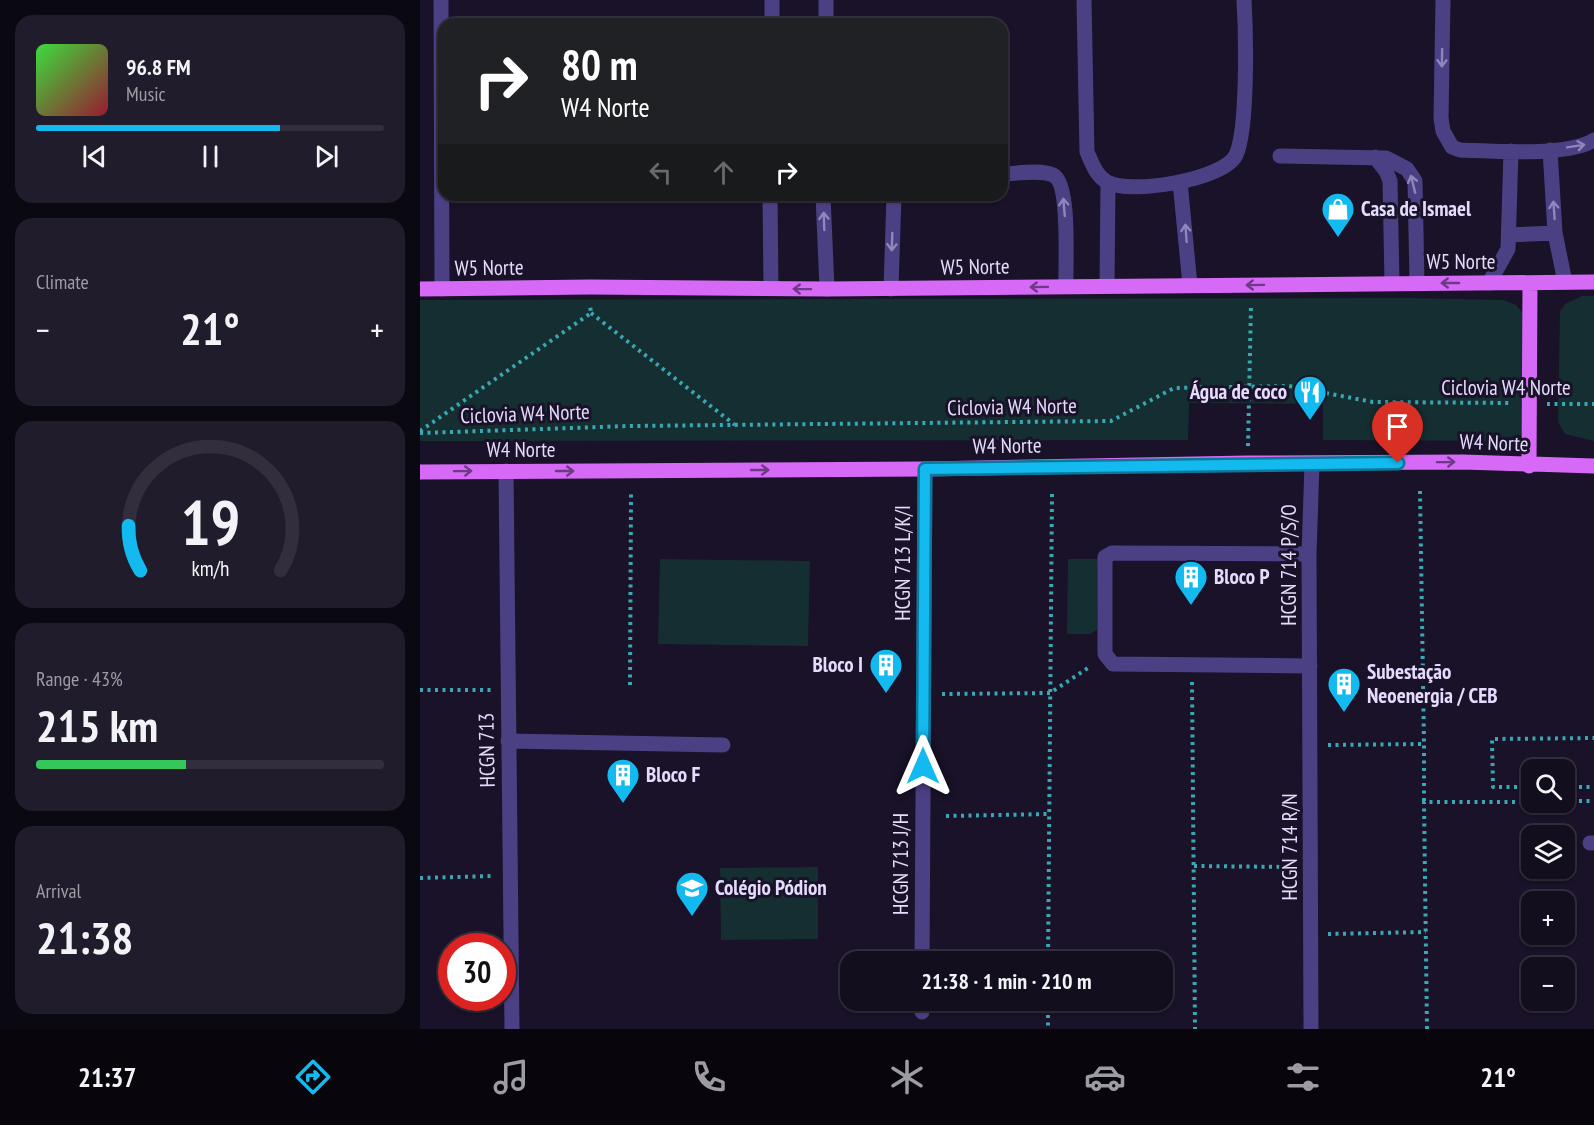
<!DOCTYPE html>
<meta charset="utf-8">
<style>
body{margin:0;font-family:"PT Sans Narrow",sans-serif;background:#201c2b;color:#f1f3f6;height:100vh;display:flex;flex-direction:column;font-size:22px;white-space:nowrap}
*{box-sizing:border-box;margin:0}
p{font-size:20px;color:#9d9ca4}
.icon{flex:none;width:33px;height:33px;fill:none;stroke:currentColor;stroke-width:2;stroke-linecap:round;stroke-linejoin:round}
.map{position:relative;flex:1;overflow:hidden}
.panel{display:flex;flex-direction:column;gap:15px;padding:15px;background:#0a0810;width:420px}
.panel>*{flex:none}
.top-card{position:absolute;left:18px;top:18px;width:570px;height:183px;border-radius:18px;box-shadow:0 2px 4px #0004,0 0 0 2px #322e3c;background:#202124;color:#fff;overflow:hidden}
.buttons{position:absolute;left:1101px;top:759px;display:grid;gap:12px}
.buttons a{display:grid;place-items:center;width:54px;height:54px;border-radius:12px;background:#130e1e;box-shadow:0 2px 4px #0004,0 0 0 2px #322e3c;font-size:30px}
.speed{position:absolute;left:18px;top:933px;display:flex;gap:12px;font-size:30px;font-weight:700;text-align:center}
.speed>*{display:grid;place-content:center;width:78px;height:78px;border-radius:50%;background:#130e1e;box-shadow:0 2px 4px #0004,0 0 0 2px #322e3c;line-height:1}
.speed .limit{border:9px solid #d22;background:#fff;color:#111}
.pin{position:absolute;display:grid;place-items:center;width:51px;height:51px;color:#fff;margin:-62px -26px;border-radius:50% 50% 50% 0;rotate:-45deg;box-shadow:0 0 6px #0007}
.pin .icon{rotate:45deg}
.me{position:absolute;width:66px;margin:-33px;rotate:0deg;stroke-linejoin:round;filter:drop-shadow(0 0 4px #0008)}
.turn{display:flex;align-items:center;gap:21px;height:126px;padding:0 24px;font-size:27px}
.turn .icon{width:78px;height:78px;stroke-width:2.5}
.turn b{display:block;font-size:42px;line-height:51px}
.lanes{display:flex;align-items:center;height:57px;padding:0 24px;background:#0003;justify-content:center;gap:30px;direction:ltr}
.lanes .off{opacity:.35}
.big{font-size:45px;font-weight:800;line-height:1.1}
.panel .widget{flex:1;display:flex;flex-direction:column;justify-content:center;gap:9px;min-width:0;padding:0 21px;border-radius:18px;background:#201c2b}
.panel .dial{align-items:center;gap:0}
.dial svg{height:156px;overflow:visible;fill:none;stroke:#322e3c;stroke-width:7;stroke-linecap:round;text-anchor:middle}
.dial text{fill:#f1f3f6;stroke:none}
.song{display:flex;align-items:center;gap:18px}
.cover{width:72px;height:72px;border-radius:9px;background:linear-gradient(135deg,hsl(120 70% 55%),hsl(350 70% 35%))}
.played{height:6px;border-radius:3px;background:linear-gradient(90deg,#13baf0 70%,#322e3c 70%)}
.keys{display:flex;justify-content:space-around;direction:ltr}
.heat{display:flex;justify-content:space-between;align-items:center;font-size:33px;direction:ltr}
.charge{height:9px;border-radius:4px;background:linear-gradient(90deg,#34c759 43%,#322e3c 0)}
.trip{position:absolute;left:420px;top:951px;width:333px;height:60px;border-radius:18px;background:#130e1e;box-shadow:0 2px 4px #0004,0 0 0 2px #322e3c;font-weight:800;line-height:60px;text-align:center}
.tab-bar{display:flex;height:96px;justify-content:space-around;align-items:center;background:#08060c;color:#9d9ca4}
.tab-bar .icon{width:42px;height:42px}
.tab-bar .active{color:#13baf0}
.tab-bar b{font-size:27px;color:#f1f3f6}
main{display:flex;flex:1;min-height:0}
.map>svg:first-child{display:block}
</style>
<main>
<section class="panel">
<div class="widget">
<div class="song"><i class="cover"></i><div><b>96.8 FM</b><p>Music</p></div></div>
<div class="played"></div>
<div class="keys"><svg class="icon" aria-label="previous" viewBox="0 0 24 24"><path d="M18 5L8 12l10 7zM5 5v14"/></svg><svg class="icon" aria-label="pause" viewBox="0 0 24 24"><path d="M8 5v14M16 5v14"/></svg><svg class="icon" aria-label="next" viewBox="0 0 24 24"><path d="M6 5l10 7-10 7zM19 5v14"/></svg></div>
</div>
<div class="widget"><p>Climate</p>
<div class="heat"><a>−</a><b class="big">21°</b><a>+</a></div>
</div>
<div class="widget dial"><svg viewBox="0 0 100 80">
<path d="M14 69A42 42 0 1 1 86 69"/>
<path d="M14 69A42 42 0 0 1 8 46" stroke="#13baf0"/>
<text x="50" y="56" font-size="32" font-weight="700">19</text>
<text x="50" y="72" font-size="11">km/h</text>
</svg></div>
<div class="widget"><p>Range · 43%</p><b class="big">215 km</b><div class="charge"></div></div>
<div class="widget"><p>Arrival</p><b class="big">21:38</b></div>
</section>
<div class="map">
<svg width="1174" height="1029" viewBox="0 0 1174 1029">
<rect width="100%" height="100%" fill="#191228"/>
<path fill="#152e31" d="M1162,296H1174V441L1145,434L1138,422L1140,312L1145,304Z
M988,298L1084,300L1096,305L1107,318L1102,434L1091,441L903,440V404L769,403L768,440L0,441V300Z
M240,559L390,561L388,646L238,644Z
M648,559H678L677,630L670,634H647Z
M398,867V939L301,940L300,868Z"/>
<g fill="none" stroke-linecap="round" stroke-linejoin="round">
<path stroke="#38a9b4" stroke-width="4" stroke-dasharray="3 4.5" stroke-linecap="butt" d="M171,313L315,425
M1127,404H1174
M0,431L171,313L170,305
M0,433L209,426L691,421L754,388L869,386L953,402L1092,403
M828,446L831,304
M1000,491L1004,744
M772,682L775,1029
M210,685L211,493
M0,690H71
M522,694L630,693L671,666
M908,745L1004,744V802
M1108,787L1111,802
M1112,787H1073L1072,739L1174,738
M1144,787H1174
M1144,801H1174
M526,816L629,814
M774,866L871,867
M0,878L72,876
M908,934L1006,932
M628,962L632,493
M628,1000V1029
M1007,1029L1004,802H1109"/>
<path stroke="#4c4084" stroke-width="15" d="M21,0L22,289
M664,0L667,152C672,163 676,176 687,182C709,195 804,180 816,155C828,129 826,33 824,0
M1023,0L1021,118L1023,131L1032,147L1040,150C1073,151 1147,157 1174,140
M352,24V0
M406,24V0
M1130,150L1135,233L1145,282
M860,156L966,158L987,169L995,181L997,283
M955,157L966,171L970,181L972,283
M582,174C596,174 619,169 633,175C651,183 645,266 646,286
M760,182L770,285
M350,195L351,288
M403,195L407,289
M1089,235L1135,233
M1069,283L1088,249L1091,151
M687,286L688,183
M471,289L474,195
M86,471L92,1029
M889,554L692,553L685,557V654L693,664L890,666
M88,741L303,745
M1170,843H1174
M502,962L505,469
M502,1012V1000
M891,1029L889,554L892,464"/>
<path stroke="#d669f6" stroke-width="15" d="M0,289L170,287L407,289L1174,282
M1109,466L1110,283
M0,472L505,469L828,463L1043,462L1174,466"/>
</g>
<defs><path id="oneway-shaft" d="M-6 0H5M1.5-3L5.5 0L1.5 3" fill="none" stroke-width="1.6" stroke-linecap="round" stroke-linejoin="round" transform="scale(1.5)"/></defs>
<g stroke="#9086ba">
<use href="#oneway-shaft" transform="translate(1022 58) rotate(91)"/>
<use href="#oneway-shaft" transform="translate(1156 146) rotate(-9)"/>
<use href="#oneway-shaft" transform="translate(993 184) rotate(-104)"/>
<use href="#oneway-shaft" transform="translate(644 207) rotate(-95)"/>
<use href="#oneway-shaft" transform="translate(1134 210) rotate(-94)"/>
<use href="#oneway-shaft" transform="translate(404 221) rotate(-92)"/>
<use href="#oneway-shaft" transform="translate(766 233) rotate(-94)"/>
<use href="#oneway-shaft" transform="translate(472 242) rotate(92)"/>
</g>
<g stroke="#6e3985">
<use href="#oneway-shaft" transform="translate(1030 283) rotate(180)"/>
<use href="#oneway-shaft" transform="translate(835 285) rotate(179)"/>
<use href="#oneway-shaft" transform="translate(619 287) rotate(179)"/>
<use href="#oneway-shaft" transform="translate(382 289) rotate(-179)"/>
<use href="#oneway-shaft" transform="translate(1026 462) rotate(-1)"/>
<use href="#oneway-shaft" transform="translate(340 470)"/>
<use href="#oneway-shaft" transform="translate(43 471) rotate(-1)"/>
<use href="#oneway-shaft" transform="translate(145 471)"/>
</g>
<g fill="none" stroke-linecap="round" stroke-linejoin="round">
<defs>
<path id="route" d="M503,766L505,469L978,463"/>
</defs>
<use href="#route" stroke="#0c799c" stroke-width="15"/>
<use href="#route" stroke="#13baf0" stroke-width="10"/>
</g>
<defs>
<symbol id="shop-pin" viewBox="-11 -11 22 30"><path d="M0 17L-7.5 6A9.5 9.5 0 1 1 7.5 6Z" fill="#13baf0" stroke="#191228"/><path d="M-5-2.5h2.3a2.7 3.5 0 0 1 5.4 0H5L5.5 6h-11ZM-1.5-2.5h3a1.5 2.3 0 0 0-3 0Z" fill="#fff"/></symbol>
<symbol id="restaurant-pin" viewBox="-11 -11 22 30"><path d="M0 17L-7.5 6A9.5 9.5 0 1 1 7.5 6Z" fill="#13baf0" stroke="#191228"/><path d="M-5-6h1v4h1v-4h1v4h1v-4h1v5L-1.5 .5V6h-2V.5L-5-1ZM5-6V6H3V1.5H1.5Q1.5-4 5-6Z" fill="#fff"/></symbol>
<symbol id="building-pin" viewBox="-11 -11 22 30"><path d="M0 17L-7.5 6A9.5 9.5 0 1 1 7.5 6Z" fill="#13baf0" stroke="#191228"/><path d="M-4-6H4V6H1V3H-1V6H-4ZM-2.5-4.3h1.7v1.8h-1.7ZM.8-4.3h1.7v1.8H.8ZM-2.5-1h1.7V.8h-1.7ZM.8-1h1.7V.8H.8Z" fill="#fff"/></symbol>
<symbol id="school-pin" viewBox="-11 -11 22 30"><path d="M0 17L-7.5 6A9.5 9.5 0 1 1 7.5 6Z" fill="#13baf0" stroke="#191228"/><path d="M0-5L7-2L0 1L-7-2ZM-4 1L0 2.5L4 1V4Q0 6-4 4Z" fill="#fff"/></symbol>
</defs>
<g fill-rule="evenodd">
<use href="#shop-pin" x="899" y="190" width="38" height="52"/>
<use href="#restaurant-pin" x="871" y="373" width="38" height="52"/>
<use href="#building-pin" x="752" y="558" width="38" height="52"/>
<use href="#building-pin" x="447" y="646" width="38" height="52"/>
<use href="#building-pin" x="905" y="665" width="38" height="52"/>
<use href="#building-pin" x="184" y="756" width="38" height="52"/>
<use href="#school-pin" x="253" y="869" width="38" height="52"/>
</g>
<g text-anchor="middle" stroke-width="6" stroke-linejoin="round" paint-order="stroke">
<g font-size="21" font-weight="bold" fill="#e4dbfd" stroke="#191228" text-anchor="start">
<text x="941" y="216">Casa de Ismael</text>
<text x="867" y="399" text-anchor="end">Água de coco</text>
<text x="794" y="584">Bloco P</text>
<text x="443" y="672" text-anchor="end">Bloco I</text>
<text x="947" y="679">Subestação<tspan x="947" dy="24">Neoenergia / CEB</tspan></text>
<text x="226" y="782">Bloco F</text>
<text x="295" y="895">Colégio Pódion</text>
</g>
<g font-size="21" fill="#e4dbfd" stroke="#191228">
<text x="1041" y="269">W5 Norte</text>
<text transform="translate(555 267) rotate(-1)" y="7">W5 Norte</text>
<text transform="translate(69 268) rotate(-1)" y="7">W5 Norte</text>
<text x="1086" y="395">Ciclovia W4 Norte</text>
<text transform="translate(592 407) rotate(-1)" y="7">Ciclovia W4 Norte</text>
<text transform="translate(105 414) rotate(-2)" y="7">Ciclovia W4 Norte</text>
<text transform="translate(1074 443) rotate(2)" y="7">W4 Norte</text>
<text transform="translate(587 446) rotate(-1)" y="7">W4 Norte</text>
<text x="101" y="457">W4 Norte</text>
<text transform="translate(483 563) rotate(-90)" y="7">HCGN 713 L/K/I</text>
<text transform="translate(869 565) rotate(-90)" y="7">HCGN 714 P/S/O</text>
<text transform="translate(67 750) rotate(-91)" y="7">HCGN 713</text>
<text transform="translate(870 847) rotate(-90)" y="7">HCGN 714 R/N</text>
<text transform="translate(481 864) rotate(-90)" y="7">HCGN 713 J/H</text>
</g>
</g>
</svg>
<div class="buttons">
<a><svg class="icon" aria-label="search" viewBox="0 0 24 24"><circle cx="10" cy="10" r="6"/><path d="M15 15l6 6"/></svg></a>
<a><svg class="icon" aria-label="layers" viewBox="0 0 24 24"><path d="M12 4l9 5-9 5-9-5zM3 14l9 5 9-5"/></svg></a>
<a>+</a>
<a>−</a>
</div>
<div class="speed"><div class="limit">30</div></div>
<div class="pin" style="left:978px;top:463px;background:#d93025"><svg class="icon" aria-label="arrive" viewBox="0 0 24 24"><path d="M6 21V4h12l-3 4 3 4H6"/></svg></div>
<svg class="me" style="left:503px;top:766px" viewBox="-20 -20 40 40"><path d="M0-17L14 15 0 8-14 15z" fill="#13baf0" stroke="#fff" stroke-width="4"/></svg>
<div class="trip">21:38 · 1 min · 210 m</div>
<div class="top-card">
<div class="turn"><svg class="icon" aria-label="right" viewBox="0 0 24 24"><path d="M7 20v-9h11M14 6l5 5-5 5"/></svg><div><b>80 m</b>W4 Norte</div></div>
<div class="lanes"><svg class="icon off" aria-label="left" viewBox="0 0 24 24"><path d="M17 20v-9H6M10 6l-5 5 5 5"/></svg><svg class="icon off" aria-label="ahead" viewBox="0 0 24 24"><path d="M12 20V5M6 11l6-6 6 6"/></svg><svg class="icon" aria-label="right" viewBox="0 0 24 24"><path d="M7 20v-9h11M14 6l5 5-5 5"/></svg></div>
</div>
</div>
</main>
<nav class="tab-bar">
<b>21:37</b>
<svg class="icon active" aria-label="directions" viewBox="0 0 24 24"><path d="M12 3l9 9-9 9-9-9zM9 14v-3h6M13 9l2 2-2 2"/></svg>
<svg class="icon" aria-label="music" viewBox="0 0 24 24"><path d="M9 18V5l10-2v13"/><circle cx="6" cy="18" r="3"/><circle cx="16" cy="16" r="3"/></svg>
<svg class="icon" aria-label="phone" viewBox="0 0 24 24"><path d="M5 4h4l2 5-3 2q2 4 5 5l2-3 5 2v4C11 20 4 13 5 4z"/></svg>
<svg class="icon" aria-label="climate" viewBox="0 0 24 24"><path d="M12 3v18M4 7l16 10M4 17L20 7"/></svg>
<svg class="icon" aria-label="car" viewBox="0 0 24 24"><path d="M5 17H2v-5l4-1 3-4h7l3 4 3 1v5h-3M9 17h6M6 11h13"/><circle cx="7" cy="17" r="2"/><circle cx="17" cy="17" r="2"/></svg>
<svg class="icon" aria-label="filters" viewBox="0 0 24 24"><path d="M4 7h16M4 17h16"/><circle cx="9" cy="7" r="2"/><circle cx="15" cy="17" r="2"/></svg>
<b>21°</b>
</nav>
